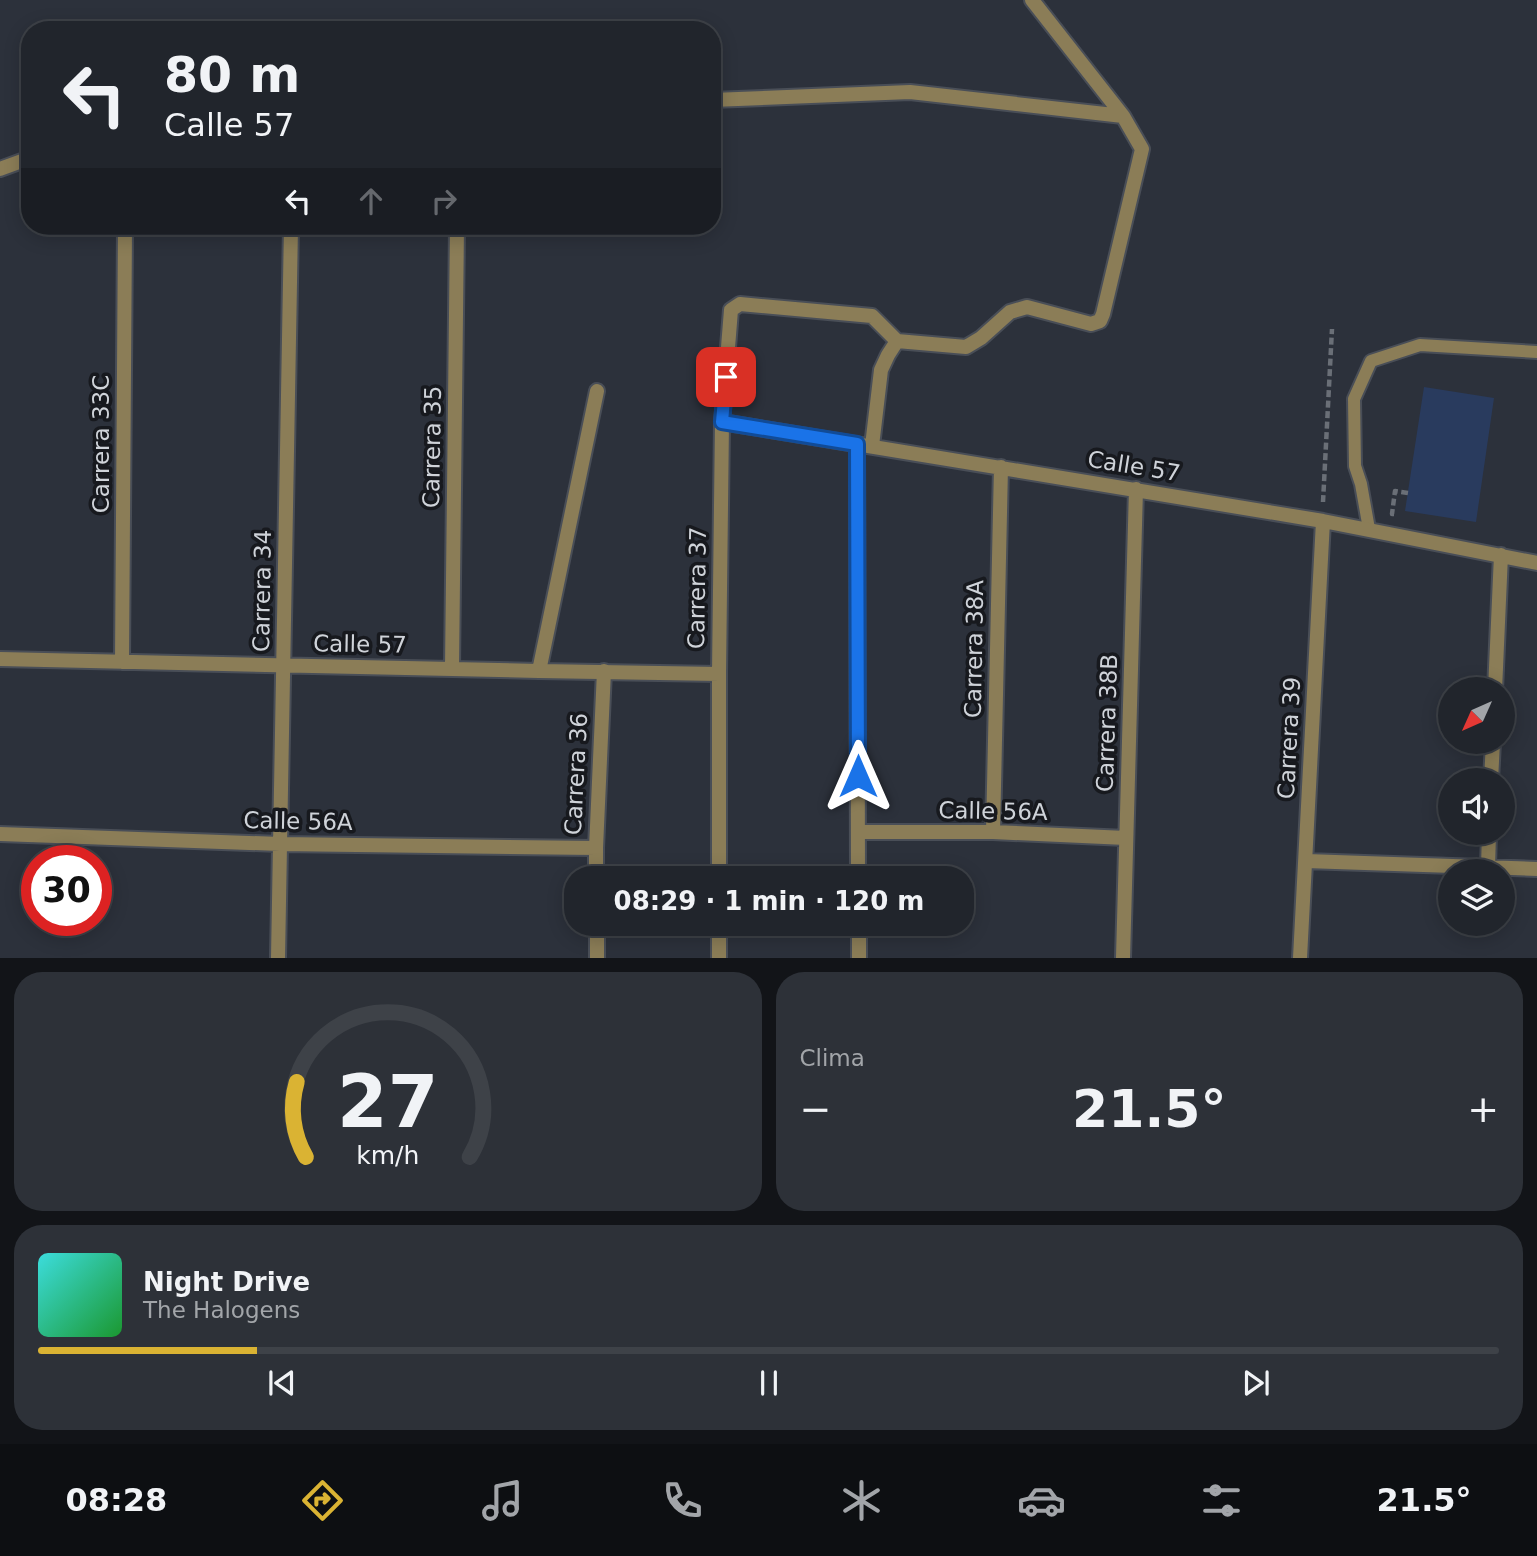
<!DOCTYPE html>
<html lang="es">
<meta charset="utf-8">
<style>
body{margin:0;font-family:"DejaVu Sans",sans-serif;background:#2d3138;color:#f1f3f6;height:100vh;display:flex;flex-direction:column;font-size:26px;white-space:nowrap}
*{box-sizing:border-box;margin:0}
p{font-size:23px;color:#a2a5a9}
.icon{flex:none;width:38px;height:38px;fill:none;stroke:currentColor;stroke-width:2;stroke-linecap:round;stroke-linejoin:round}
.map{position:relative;height:958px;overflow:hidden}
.details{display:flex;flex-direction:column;gap:14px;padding:14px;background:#121418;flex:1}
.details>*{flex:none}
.hud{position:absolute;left:21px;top:21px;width:700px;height:214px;border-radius:28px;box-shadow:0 4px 18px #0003,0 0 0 2px #3e4248;background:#21252c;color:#f1f3f6;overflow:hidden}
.needle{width:46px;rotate:225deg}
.tools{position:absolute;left:1438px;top:677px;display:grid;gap:14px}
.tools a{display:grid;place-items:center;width:77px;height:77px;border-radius:50%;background:#21252c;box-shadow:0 4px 18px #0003,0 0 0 2px #3e4248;font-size:35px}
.speed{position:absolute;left:21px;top:845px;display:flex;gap:14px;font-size:35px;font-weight:700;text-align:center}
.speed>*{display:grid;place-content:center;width:91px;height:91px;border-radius:50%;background:#21252c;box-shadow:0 4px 18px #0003,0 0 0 2px #3e4248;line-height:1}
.speed .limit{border:10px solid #d22;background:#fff;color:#111}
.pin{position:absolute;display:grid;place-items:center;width:60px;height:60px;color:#fff;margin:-30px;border-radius:14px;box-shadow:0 4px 10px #0006}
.me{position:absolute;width:77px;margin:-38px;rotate:0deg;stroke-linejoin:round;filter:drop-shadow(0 0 5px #0008)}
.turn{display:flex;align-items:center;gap:24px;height:147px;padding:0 28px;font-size:32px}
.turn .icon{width:91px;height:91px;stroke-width:2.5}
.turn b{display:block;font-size:49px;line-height:60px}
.lanes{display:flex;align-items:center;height:66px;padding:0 28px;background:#0003;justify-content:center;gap:35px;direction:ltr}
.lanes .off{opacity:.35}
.big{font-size:52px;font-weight:700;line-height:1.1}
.details .tile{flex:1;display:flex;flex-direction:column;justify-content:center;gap:10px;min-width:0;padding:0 24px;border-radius:28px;background:#2d3138}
.details .dial{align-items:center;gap:0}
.dial svg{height:182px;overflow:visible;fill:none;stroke:#3e4248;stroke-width:7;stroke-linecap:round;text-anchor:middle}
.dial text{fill:#f1f3f6;stroke:none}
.song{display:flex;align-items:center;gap:21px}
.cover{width:84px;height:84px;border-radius:10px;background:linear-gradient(135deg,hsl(180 70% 55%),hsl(130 70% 35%))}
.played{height:7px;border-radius:4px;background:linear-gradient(90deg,#dab333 15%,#3e4248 15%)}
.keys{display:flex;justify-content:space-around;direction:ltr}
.heat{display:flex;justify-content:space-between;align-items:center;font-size:38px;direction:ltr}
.details .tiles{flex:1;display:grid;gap:14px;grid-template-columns:1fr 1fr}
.tile:last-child{grid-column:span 2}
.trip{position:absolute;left:564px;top:866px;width:410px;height:70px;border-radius:28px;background:#21252c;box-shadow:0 4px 18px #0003,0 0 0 2px #3e4248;font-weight:700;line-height:70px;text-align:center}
.menu{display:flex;height:112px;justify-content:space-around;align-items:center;background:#0d0f12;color:#a2a5a9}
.menu .icon{width:49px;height:49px}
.menu .current{color:#dab333}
.menu b{font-size:32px;color:#f1f3f6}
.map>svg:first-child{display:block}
</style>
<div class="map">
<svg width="1537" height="958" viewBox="0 0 1537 958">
<rect width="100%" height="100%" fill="#2c313b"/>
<path fill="#293b5e" d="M1424,387L1494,398L1476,522L1405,511Z"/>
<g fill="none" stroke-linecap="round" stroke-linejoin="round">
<defs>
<path id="lane" d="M1369,529L1361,484L1355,466L1354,399L1371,361L1420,345L1537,352"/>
<path id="street" d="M712,100L910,92L1123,116
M0,169L30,158
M722,422L1323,521L1537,563
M857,444L858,878
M872,446L881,370L888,355L897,341
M0,659L539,671L719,674
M122,662L125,226
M452,668L457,226
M539,671L597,391
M1495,690L1501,555
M1491,780L1493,742
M858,832H993L1126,838
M993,832L1001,467
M0,834L280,844L596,848
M1306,861L1537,869
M1488,867L1489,833
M596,878V848L604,671
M719,878V674L722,422L731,310L740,304L872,316L897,341L966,347L981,338L1010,312L1027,307L1091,324L1100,321L1103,314L1142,149L1123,116L1032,0
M597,924V958
M719,924V958
M859,924V958
M278,958L291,226
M1123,958L1136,489
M1300,958L1323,521"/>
</defs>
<use href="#lane" stroke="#494e57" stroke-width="16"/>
<use href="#street" stroke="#494e57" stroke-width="18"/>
<path stroke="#6a6f77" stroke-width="4.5" stroke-dasharray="7 3.5" stroke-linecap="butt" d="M1323,502L1332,329
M1394,514H1392L1395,491L1408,493"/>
<use href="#lane" stroke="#8b7d57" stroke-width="12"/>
<use href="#street" stroke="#8b7d57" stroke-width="14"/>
</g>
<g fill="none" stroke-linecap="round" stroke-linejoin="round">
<defs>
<path id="route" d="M726,377L722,422L857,444L858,776"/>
</defs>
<use href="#route" stroke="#114b97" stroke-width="18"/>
<use href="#route" stroke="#1a73e8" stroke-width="12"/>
</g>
<g text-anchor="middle" stroke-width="7" stroke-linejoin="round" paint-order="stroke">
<g font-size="23" fill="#cfd3d9" stroke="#17191e">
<text transform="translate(101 444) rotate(-90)" y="8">Carrera 33C</text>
<text transform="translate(432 447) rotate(-89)" y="8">Carrera 35</text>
<text transform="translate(1134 466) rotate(9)" y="8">Calle 57</text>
<text transform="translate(697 588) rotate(-89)" y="8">Carrera 37</text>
<text transform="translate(262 591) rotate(-89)" y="8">Carrera 34</text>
<text transform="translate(360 644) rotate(1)" y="8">Calle 57</text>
<text transform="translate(974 649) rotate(-89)" y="8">Carrera 38A</text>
<text transform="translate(1107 723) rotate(-88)" y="8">Carrera 38B</text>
<text transform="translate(1289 738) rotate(-87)" y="8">Carrera 39</text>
<text transform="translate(576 774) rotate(-87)" y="8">Carrera 36</text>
<text transform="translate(993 811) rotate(1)" y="8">Calle 56A</text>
<text transform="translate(298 821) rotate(1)" y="8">Calle 56A</text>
</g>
</g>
</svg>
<div class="tools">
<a><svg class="needle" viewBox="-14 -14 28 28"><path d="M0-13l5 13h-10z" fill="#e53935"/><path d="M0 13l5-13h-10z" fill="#a2a5a9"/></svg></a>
<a><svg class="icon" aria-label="sound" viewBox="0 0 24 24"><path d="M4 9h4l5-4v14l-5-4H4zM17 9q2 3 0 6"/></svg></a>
<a><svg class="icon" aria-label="layers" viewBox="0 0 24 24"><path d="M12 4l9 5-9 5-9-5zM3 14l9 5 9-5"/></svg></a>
</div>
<div class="speed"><div class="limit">30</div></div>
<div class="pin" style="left:726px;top:377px;background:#d93025"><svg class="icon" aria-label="arrive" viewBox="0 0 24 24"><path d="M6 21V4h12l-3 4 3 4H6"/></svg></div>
<svg class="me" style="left:858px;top:776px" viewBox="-20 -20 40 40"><path d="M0-17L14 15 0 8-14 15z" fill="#1a73e8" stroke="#fff" stroke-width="4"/></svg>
<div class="trip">08:29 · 1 min · 120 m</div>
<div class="hud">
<div class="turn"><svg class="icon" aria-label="left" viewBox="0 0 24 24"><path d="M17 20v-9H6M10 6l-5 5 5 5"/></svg><div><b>80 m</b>Calle 57</div></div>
<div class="lanes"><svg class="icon" aria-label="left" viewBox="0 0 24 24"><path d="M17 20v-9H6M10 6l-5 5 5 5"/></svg><svg class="icon off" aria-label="ahead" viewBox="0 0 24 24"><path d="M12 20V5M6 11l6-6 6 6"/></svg><svg class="icon off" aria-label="right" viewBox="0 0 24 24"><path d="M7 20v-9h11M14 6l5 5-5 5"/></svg></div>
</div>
</div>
<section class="details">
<div class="tiles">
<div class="tile dial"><svg viewBox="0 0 100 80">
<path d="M14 69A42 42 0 1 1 86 69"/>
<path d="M14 69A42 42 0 0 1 10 36" stroke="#dab333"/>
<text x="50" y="56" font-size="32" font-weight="700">27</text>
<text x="50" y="72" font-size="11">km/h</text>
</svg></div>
<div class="tile"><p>Clima</p>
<div class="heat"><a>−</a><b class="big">21.5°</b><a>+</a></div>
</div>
<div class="tile">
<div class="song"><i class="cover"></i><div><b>Night Drive</b><p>The Halogens</p></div></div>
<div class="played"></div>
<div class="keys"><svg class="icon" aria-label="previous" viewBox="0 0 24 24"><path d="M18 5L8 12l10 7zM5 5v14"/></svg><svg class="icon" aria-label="pause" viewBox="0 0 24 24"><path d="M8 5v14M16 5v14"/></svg><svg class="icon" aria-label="next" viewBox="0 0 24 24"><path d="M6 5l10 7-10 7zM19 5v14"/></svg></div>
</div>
</div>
</section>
<nav class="menu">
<b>08:28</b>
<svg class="icon current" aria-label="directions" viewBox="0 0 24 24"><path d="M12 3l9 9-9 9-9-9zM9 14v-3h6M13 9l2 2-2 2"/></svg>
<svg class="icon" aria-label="music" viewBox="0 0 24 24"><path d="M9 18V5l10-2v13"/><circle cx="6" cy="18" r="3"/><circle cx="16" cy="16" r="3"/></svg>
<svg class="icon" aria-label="phone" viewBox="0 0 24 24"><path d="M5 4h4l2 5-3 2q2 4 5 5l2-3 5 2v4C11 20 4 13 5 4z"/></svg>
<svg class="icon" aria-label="climate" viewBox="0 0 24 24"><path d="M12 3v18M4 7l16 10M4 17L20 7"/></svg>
<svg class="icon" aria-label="car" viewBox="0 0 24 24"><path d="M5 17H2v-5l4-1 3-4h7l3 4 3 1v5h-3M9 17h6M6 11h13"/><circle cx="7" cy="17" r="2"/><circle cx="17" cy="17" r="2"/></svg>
<svg class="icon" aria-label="filters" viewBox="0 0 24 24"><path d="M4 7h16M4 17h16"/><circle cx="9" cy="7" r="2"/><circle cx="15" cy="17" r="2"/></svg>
<b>21.5°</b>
</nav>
